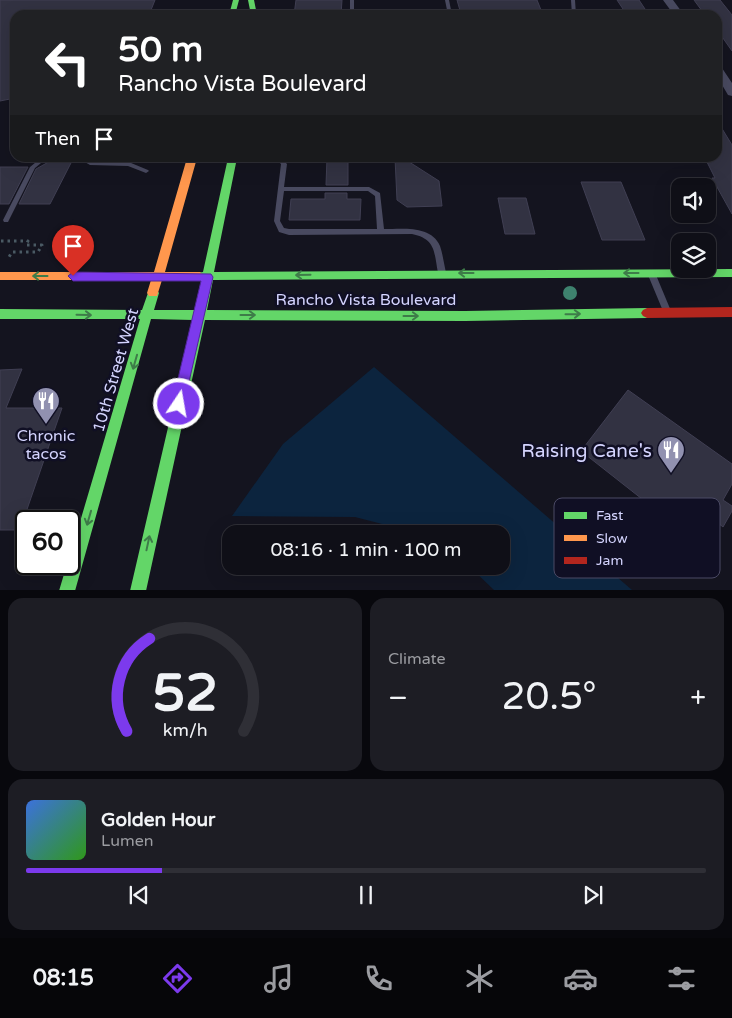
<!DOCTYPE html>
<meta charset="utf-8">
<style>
body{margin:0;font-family:"Varela Round",sans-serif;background:#1d1d24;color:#f1f3f6;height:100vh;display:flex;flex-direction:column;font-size:19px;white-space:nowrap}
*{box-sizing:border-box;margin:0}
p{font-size:16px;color:#9b9ca1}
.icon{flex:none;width:28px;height:28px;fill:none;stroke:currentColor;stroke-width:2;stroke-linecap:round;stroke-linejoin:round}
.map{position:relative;height:590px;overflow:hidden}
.panel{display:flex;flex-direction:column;gap:8px;padding:8px;background:#08080d;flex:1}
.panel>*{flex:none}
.hud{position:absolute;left:10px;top:10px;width:712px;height:152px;border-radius:15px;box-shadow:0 5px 20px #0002,0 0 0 1px #2f2f36;background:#202124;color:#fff;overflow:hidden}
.controls{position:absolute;left:671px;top:178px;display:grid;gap:10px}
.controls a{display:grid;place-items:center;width:45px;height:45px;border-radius:10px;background:#0f0f17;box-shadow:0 5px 20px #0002,0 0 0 1px #2f2f36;font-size:25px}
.speed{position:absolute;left:15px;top:510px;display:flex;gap:10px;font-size:25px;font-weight:700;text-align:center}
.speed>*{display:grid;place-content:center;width:65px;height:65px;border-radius:50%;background:#0f0f17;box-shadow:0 5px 20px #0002,0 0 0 1px #2f2f36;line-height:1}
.speed .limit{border:2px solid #111;border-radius:8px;background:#fff;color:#111}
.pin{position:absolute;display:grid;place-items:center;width:42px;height:42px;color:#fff;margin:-51px -21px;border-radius:50% 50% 50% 0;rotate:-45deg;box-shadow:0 0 5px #0007}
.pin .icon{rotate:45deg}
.me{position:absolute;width:55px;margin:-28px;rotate:12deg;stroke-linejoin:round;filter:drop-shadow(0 0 4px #0008)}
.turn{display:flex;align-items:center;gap:18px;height:105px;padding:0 25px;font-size:22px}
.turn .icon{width:65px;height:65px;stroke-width:2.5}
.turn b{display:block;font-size:35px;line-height:42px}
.then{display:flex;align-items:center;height:48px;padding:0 25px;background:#0003;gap:10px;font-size:19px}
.big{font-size:38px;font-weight:600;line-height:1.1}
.panel .widget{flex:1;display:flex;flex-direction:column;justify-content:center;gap:8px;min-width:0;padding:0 18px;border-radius:15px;background:#1d1d24}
.panel .dial{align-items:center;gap:0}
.dial svg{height:130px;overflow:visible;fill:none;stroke:#2f2f36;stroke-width:7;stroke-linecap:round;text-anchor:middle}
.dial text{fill:#f1f3f6;stroke:none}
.song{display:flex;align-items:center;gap:15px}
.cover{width:60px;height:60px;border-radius:8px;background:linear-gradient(135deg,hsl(220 70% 55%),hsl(110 70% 35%))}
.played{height:5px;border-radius:2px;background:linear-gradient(90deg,#7c3aed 20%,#2f2f36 20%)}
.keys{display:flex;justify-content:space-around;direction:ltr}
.heat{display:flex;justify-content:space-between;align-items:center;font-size:28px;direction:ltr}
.panel .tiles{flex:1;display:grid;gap:8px;grid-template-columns:1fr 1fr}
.widget:last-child{grid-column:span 2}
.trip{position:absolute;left:222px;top:525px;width:288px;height:50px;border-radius:15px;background:#0f0f17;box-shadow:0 5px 20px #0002,0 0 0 1px #2f2f36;font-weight:600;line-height:50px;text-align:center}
.dock{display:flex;height:80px;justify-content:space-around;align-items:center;background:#060609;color:#9b9ca1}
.dock .icon{width:35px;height:35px}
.dock .selected{color:#7c3aed}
.dock b{font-size:22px;color:#f1f3f6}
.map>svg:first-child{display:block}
</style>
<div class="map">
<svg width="732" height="591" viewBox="0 0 732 591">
<rect width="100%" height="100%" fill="#14141f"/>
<path fill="#0c243e" d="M374,367L632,590H494L469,566H501V534H421L355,517L232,516L283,444Z"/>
<path fill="#323242" stroke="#403f53" d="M0,0H155L149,15H15V98L0,101Z
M296,0H342L341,15H294Z
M457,0H537L543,15L461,14Z
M617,0H639L649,15H627Z
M694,0H720L732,15V51L718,31V15H705Z
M718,122L732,145V214L712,178H715L705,158H718Z
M327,158H348V185H326Z
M395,158H403L439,181L442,206L407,207L397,200Z
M54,159H73L50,204H19L36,169Z
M0,167H28L9,204H0Z
M581,182H621L645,240H602Z
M325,193H347V199H361L360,220H289L291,199H325Z
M498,198H526L535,234H505Z
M22,369L6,408H62L23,521H20L16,530H0V370Z
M628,390L732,464V484L723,500L732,506V511L723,527L712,518L698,543L581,451Z"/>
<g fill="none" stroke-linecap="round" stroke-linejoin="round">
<path stroke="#4a5a64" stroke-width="3" stroke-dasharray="2.5 4" stroke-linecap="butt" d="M1,241H28L26,245H42L38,252H12L9,257"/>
<path fill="#494a60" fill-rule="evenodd" d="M350,0H354V15H350Z
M445,0H449L452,15H448Z
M571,0H575L576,15H572Z
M41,158H47L35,168L8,222H4L3,220L30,167Z
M78,158H85L91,161L118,162L112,158H119L148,170L149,171L146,173L128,166L90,165Z
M275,158H281L287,164L284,187H369L380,193L384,229C403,229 431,225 440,246C443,255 444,264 446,273L445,275L442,276L438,273C434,252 436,239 412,234L289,235L279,232L274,221L281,164ZM284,191H368L375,196L377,229H289L284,228L280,221Z
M652,272L656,275L671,311L670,313H664L663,311L648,275Z"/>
<path fill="#494a60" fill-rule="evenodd" d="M663,0H673L684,15H674Z
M718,67L722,68L732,83V96L728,95L718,78Z"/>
<path fill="#63d668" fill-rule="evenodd" d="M233,0H239L235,15H229Z
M248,0H254L257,15H251Z
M228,158H237L214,272L732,269V277L213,280L207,310L465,311L647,308L651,310L653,313L651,316L647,318L465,321L205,320L146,591H130L193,320L151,319L75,591H59L67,564H69V559L140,319H0V309L142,310L149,290H157L159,293L154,310H195L202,280L196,279L195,276L196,273L203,272Z"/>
<path fill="#ff974d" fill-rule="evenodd" d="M187,158H197L165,272H200L205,276L204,279L162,280L157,296H149L147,293L151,280H0V272H154Z"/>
<path fill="#b3261e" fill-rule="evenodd" d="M732,307V317L647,318L643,316L641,313L643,310L647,308Z"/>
</g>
<circle fill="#3e826e" cx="570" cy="293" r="7"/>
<defs><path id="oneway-shaft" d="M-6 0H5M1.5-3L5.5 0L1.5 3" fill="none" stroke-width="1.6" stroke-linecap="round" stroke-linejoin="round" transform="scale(1.25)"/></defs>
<g stroke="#3e7c49">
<use href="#oneway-shaft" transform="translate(466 273) rotate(180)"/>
<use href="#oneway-shaft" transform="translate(631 273) rotate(-180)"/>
<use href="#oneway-shaft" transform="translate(303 275) rotate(179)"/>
<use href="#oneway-shaft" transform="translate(40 276) rotate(-180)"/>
<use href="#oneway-shaft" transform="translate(573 314) rotate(-1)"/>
<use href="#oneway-shaft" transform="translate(84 315) rotate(1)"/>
<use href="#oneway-shaft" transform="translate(248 315)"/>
<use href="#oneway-shaft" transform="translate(411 316)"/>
<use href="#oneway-shaft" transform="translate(135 362) rotate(106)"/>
<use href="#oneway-shaft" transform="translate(89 518) rotate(106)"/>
<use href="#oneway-shaft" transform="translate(148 543) rotate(-78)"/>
</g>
<path fill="#7c3aed" stroke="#51269a" d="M73,272L211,274L213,277L183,408L179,410L174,408L172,404L201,281H73L68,276Z"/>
<defs>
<symbol id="restaurant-pin" viewBox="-11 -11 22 30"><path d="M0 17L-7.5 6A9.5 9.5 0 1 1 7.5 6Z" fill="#9191b0" stroke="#100f24"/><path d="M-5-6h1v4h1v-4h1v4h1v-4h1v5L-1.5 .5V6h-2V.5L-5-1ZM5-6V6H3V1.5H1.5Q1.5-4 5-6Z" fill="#fff"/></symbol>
</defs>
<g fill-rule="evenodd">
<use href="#restaurant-pin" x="30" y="385" width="32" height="43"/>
<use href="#restaurant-pin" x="655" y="434" width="32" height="43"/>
</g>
<g text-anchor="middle" stroke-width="5" stroke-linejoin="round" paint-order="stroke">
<g font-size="16" fill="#d4d4fe" stroke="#100f24">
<text x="366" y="305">Rancho Vista Boulevard</text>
<text transform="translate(115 370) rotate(-74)" y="6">10th Street West</text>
</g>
<g font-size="16" fill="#d4d4fe" stroke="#100f24">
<text x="46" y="441">Chronic<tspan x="46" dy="18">tacos</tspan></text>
</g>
<g font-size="19" fill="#d4d4fe" stroke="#100f24" text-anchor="end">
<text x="652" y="457">Raising Cane's</text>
</g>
</g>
<rect x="554" y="498" width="166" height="80" rx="8" fill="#100f24" stroke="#4b4a65" stroke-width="1"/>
<rect x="564" y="512" width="23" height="7" fill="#63d668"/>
<rect x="564" y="535" width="23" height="6" fill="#ff974d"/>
<rect x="564" y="557" width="23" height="7" fill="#b3261e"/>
<g font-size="14" fill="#d4d4fe">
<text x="596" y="520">Fast</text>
<text x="596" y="543">Slow</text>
<text x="596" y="565">Jam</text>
</g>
</svg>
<div class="controls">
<a><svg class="icon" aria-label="sound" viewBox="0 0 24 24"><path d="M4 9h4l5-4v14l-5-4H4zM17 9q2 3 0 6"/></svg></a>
<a><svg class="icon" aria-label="layers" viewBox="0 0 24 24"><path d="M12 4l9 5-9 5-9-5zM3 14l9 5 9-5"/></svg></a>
</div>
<div class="speed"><div class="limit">60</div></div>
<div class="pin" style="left:73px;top:276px;background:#d93025"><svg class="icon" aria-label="arrive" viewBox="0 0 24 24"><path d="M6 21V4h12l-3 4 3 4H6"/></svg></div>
<svg class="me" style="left:179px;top:404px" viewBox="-20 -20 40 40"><circle r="17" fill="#7c3aed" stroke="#fff" stroke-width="3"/><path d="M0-11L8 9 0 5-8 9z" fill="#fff"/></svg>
<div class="trip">08:16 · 1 min · 100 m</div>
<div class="hud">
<div class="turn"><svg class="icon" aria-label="left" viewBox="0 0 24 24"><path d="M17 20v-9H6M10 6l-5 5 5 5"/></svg><div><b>50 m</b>Rancho Vista Boulevard</div></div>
<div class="then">Then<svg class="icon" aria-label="arrive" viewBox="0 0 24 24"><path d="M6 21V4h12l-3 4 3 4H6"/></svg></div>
</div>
</div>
<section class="panel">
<div class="tiles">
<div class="widget dial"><svg viewBox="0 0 100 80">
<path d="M14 69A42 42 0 1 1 86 69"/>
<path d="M14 69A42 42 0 0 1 28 12" stroke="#7c3aed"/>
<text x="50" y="56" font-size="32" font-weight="700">52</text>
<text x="50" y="72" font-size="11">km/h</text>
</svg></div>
<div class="widget"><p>Climate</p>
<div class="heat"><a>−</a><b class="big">20.5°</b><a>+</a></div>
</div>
<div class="widget">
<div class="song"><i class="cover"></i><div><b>Golden Hour</b><p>Lumen</p></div></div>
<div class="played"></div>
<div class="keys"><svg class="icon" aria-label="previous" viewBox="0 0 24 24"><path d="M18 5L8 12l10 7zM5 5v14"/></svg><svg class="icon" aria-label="pause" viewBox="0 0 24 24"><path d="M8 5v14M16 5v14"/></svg><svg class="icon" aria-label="next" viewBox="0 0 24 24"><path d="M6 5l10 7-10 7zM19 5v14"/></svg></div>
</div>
</div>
</section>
<nav class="dock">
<b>08:15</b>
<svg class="icon selected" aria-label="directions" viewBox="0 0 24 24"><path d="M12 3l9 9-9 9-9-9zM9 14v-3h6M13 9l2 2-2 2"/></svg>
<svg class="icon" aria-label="music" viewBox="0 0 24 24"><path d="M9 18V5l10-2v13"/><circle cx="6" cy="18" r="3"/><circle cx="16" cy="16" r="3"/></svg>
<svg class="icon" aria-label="phone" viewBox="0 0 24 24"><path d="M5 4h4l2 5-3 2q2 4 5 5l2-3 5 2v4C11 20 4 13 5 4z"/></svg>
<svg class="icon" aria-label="climate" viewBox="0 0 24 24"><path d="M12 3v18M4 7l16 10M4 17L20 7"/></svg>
<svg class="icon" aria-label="car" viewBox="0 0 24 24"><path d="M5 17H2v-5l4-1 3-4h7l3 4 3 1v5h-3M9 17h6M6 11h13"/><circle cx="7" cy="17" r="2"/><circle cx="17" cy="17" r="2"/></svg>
<svg class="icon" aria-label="filters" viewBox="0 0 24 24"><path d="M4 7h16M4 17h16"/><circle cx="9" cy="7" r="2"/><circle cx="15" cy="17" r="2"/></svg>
</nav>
